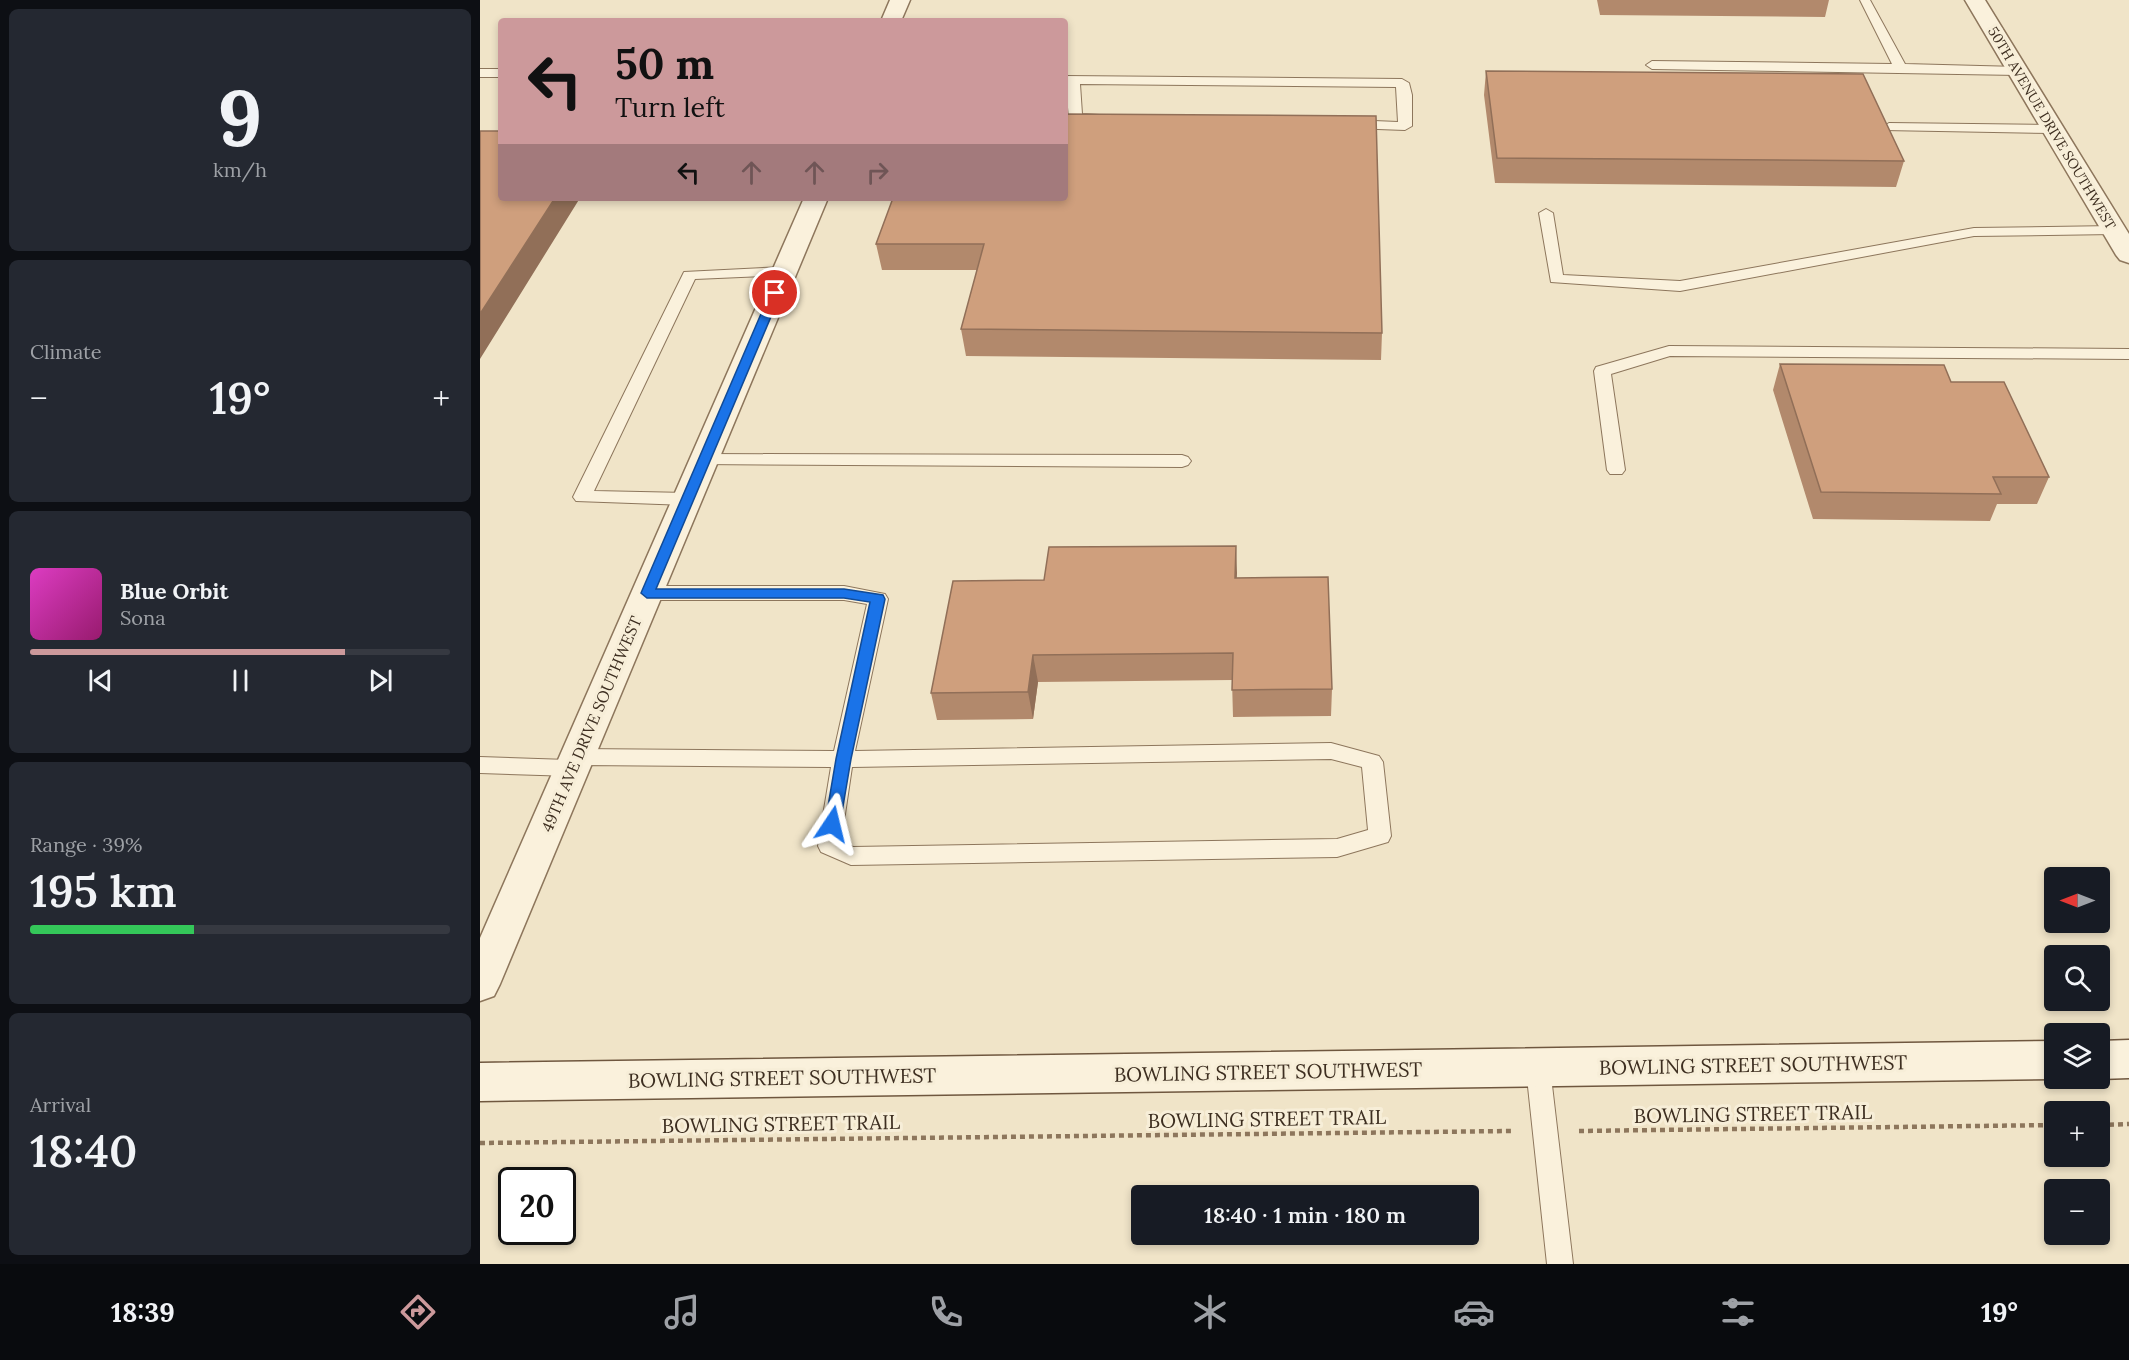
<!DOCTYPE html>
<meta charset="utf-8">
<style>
body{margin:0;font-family:Lora,serif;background:#242831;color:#f1f3f6;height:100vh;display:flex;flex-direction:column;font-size:22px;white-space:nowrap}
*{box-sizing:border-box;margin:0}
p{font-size:20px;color:#9ea1a6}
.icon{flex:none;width:33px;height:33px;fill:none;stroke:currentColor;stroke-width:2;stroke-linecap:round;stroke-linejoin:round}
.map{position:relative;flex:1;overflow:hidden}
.sheet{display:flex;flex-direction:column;gap:9px;padding:9px;background:#0d0f14;width:480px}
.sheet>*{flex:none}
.banner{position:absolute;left:18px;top:18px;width:570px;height:183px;border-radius:6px;box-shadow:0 3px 9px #0003;background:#cc999b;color:#111;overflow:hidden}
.needle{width:39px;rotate:270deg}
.fabs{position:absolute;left:1564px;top:867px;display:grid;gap:12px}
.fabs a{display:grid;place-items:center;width:66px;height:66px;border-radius:6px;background:#171b24;box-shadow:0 3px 9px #0003;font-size:30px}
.speed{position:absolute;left:18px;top:1167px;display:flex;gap:12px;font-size:30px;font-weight:700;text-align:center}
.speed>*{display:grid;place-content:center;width:78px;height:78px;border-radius:50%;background:#171b24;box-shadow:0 3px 9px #0003;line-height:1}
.speed .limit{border:3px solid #111;border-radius:9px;background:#fff;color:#111}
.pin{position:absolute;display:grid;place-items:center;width:51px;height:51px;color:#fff;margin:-26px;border:3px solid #fff;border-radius:50%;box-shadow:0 2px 6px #0007}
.me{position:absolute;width:66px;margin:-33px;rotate:10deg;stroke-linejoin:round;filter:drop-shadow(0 0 4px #0008)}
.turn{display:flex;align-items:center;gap:21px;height:126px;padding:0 18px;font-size:27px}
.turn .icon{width:78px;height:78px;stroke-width:2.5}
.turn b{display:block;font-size:42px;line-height:51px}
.lanes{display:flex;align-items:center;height:57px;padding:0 18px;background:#0003;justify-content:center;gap:30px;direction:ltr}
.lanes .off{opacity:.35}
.big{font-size:45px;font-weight:600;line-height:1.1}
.sheet .tile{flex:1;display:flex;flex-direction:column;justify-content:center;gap:9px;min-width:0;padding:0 21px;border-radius:9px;background:#242831}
.sheet .dial{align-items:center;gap:0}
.dial b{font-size:78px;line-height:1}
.song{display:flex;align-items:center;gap:18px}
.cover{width:72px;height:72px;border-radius:9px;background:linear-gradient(135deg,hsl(310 70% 55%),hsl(320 70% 35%))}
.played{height:6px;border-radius:3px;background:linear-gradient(90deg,#cc999b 75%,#363941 75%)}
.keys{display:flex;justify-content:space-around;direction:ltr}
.heat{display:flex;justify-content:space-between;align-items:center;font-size:33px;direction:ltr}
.charge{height:9px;border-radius:4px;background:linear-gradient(90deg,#34c759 39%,#363941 0)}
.trip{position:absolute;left:651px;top:1185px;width:348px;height:60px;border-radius:6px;background:#171b24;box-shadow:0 3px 9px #0003;font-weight:600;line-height:60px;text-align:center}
.dock{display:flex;height:96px;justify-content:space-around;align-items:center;background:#090b0e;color:#9ea1a6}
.dock .icon{width:42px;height:42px}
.dock .current{color:#cc999b}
.dock b{font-size:27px;color:#f1f3f6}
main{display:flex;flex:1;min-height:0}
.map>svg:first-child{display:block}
</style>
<main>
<section class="sheet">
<div class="tile dial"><b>9</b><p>km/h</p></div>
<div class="tile"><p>Climate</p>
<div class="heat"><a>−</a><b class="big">19°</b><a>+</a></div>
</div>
<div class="tile">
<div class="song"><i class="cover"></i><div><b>Blue Orbit</b><p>Sona</p></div></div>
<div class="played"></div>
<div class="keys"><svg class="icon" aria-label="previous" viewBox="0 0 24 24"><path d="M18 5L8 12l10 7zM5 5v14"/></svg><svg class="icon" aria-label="pause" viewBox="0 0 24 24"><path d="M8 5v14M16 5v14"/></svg><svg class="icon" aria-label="next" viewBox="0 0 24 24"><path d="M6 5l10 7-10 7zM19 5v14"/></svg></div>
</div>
<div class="tile"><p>Range · 39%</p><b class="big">195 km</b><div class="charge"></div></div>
<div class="tile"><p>Arrival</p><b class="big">18:40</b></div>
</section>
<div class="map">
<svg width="1649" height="1264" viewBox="0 0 1649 1264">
<rect width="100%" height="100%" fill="#f0e4c8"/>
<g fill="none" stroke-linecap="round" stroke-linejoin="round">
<defs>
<path id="service" d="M1380,0H1390L1425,64L1538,67L1544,71L1538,75L1172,69L1166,65L1172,61L1412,64Z
M0,69H21V77H0Z
M585,76L922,79L929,83L932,95V126L925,130L870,128L863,124L870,120L918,122L916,87L600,84L602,114L619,115L626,119C618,126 597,125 589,118Z
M1409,123L1573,125L1580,129L1573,133L1404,130L1402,127Z
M1066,209L1073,213L1083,275L1200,281L1494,228L1634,226L1641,230L1634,234L1494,236L1200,291L1071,282L1059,213Z
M304,267L309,269L312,272L309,275L215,279L114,491L207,493L213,495L216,499L213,503L207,505L96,501L93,497L204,272Z
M1189,346L1649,349V359L1190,356L1131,374L1145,470L1142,474H1130L1127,470L1114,371L1116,367Z
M224,454L702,455L708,457L711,461L708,465L702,467L218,464L215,460L218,456Z
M167,586H364L405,594L408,599L375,751L851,743L899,756L903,762L911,836L908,842L857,857L371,865L341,852L338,846L351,767L101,765L103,768L99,774L92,776L0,773V757L88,760L87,757L90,751L97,749L354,751L387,604L364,600H167L160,598L157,593L160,588ZM851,759L882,767L888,830L857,839L373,847L361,841L372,767Z
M1058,1057L1067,1060L1070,1068L1093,1264H1067L1046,1068L1049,1060Z"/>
<path id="minor" d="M410,0H430L421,21H401Z
M1485,0H1505L1649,234V263L1640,260L1636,255Z
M324,198H348L20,984L14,996L0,1001V938Z"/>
<path id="secondary" d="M1649,1040V1078L1620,1079L1619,1078L1620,1041Z
M1575,1041V1079L0,1101V1063Z"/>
</defs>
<use href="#service" stroke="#8d765c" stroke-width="2"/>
<use href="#minor" stroke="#8d765c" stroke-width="3"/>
<use href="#secondary" stroke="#6f573f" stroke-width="3"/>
<path stroke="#8d765c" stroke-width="4.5" stroke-dasharray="5 4" stroke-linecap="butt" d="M1620,1125L1649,1124
M1099,1131L1575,1125
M0,1143L1031,1131"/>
<use href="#service" fill="#faf1dc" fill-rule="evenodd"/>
<use href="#minor" fill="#faf1dc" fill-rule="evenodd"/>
<use href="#secondary" fill="#faf1dc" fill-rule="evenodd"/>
</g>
<path fill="#b2896c" d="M1117,0H1349L1345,17L1120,15Z
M1006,71L1424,161L1416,187L1015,183L1004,95Z
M413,198L902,333L901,360L486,356L481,329L497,270H402L396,244Z
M1300,364L1471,382L1569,477L1557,504H1517L1510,521L1333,519L1293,390Z
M757,578L852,689L851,716L753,717L752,680L558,682L553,719L457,720L451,693Z"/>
<path fill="#916f58" d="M75,198H100L0,359V314Z
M756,546L757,573L756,605L755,578Z
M553,655L558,682L553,719L548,692Z"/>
<path fill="#cf9f7d" stroke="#916f58" stroke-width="1.5" d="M1006,71L1383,74L1424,161L1017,158Z
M585,114L896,116L902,333L481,329L504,244H396L413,198H585Z
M0,131H21V198H75L0,314Z
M1300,364L1464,365L1471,382H1524L1569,477H1513L1521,494L1341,492Z
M756,546L755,578L848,577L852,689L752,690L753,653L553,655L548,692L451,693L473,581L564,580L569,547Z"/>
<path fill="#1a73e8" stroke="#114b97" stroke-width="1.5" d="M295,290L301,293L176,589H364L403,595L405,599L371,759L360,824L358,828H347L345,824L356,759L390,602L364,598H167L161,593L290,293Z"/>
<g text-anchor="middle" stroke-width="6" stroke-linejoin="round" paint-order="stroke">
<g font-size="14" fill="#3d2e20" stroke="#f7eed8">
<text transform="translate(1572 128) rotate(59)" y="5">50TH AVENUE DRIVE SOUTHWEST</text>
</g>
<g font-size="16" fill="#3d2e20" stroke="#f7eed8">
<text transform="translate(111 724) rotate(-67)" y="6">49TH AVE DRIVE SOUTHWEST</text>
</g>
<g font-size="20" fill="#3d2e20" stroke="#f7eed8">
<text transform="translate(1273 1065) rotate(-1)" y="7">BOWLING STREET SOUTHWEST</text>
<text transform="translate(788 1072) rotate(-1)" y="7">BOWLING STREET SOUTHWEST</text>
<text transform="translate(302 1078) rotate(-1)" y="7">BOWLING STREET SOUTHWEST</text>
<text transform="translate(1273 1114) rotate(-1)" y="7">BOWLING STREET TRAIL</text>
<text transform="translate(787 1119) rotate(-1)" y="7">BOWLING STREET TRAIL</text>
<text transform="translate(301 1124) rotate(-1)" y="7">BOWLING STREET TRAIL</text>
</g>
</g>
</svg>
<div class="fabs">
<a><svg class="needle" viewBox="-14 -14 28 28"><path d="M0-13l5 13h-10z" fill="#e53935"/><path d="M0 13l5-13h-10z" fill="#9ea1a6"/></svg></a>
<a><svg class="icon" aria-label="search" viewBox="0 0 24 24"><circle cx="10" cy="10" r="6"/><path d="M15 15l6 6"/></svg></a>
<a><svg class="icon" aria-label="layers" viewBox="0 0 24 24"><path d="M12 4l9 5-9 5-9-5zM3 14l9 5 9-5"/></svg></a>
<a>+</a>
<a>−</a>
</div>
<div class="speed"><div class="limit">20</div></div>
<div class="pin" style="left:295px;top:293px;background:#d93025"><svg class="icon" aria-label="arrive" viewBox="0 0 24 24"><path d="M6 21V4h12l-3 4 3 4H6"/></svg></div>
<svg class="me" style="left:352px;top:824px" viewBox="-20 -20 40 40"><path d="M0-17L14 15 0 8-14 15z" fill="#1a73e8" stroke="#fff" stroke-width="4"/></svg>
<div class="trip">18:40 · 1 min · 180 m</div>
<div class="banner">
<div class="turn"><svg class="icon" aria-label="left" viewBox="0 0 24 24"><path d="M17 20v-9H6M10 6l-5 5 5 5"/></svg><div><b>50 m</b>Turn left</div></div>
<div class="lanes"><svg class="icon" aria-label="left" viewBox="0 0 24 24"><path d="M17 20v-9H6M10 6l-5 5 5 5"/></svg><svg class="icon off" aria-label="ahead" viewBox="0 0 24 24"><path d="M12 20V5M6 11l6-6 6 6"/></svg><svg class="icon off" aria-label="ahead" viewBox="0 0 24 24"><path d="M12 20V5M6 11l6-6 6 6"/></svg><svg class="icon off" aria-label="right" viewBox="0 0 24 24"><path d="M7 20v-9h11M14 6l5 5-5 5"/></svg></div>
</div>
</div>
</main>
<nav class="dock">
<b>18:39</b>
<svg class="icon current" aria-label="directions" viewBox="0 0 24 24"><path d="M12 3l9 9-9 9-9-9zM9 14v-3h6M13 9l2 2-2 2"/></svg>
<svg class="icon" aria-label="music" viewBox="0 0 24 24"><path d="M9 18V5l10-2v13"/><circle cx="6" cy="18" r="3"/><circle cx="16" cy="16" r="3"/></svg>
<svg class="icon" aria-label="phone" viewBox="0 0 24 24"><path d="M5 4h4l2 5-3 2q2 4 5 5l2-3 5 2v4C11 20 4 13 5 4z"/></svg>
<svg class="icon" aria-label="climate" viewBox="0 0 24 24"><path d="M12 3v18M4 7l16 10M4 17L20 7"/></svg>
<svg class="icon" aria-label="car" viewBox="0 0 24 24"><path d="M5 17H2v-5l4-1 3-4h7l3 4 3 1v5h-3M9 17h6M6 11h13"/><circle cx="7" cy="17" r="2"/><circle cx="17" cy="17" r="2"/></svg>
<svg class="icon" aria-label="filters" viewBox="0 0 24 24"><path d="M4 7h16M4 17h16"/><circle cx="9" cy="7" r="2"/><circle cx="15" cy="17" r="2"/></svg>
<b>19°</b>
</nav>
